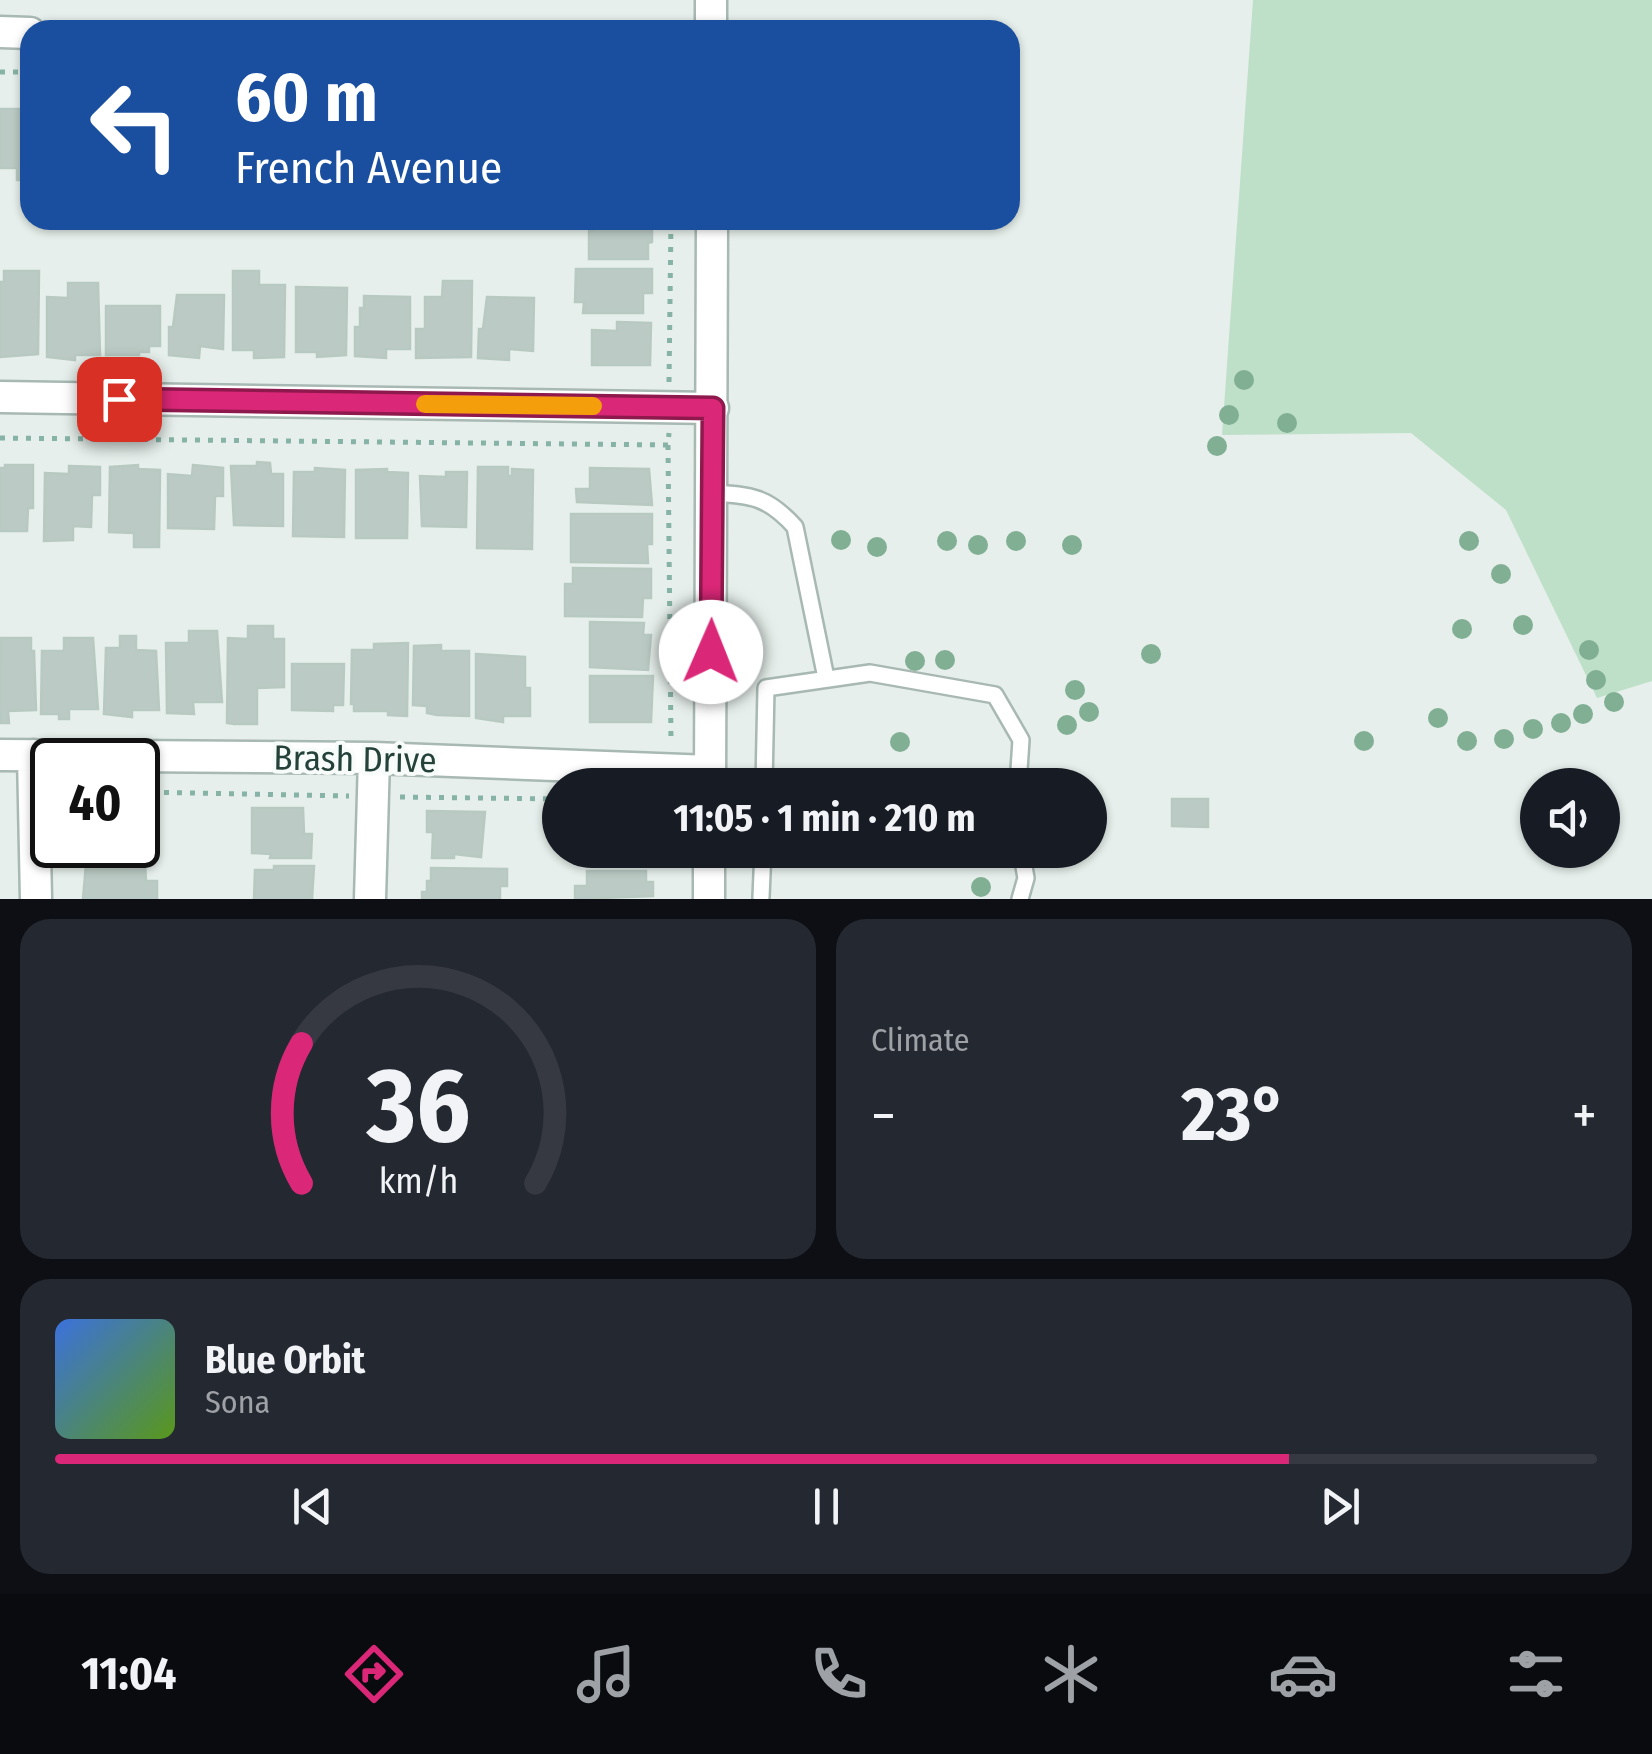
<!DOCTYPE html>
<meta charset="utf-8">
<style>
body{margin:0;font-family:"Fira Sans Condensed",sans-serif;background:#242831;color:#f1f3f6;height:100vh;display:flex;flex-direction:column;font-size:38px;white-space:nowrap}
*{box-sizing:border-box;margin:0}
p{font-size:32px;color:#9ea1a6}
.icon{flex:none;width:55px;height:55px;fill:none;stroke:currentColor;stroke-width:2;stroke-linecap:round;stroke-linejoin:round}
.map{position:relative;height:899px;overflow:hidden}
.side{display:flex;flex-direction:column;gap:20px;padding:20px;background:#0d0f14;flex:1}
.side>*{flex:none}
.banner{position:absolute;left:20px;top:20px;width:1000px;height:210px;border-radius:30px;box-shadow:0 2px 8px #0004;background:#1a4fa0;color:#fff;overflow:hidden}
.controls{position:absolute;left:1520px;top:768px;display:grid;gap:20px}
.controls a{display:grid;place-items:center;width:100px;height:100px;border-radius:50%;background:#171b24;box-shadow:0 2px 8px #0004;font-size:50px}
.speed{position:absolute;left:30px;top:738px;display:flex;gap:20px;font-size:50px;font-weight:700;text-align:center}
.speed>*{display:grid;place-content:center;width:130px;height:130px;border-radius:50%;background:#171b24;box-shadow:0 2px 8px #0004;line-height:1}
.speed .limit{border:5px solid #111;border-radius:15px;background:#fff;color:#111}
.pin{position:absolute;display:grid;place-items:center;width:85px;height:85px;color:#fff;margin:-42px;border-radius:20px;box-shadow:0 5px 15px #0006}
.me{position:absolute;width:110px;margin:-55px;rotate:1deg;stroke-linejoin:round;filter:drop-shadow(0 0 8px #0008)}
.turn{display:flex;align-items:center;gap:35px;height:210px;padding:0 50px;font-size:45px}
.turn .icon{width:130px;height:130px;stroke-width:2.5}
.turn b{display:block;font-size:70px;line-height:85px}
.big{font-size:75px;font-weight:700;line-height:1.1}
.side .widget{flex:1;display:flex;flex-direction:column;justify-content:center;gap:15px;min-width:0;padding:0 35px;border-radius:30px;background:#242831}
.side .dial{align-items:center;gap:0}
.dial svg{height:260px;overflow:visible;fill:none;stroke:#363941;stroke-width:7;stroke-linecap:round;text-anchor:middle}
.dial text{fill:#f1f3f6;stroke:none}
.song{display:flex;align-items:center;gap:30px}
.cover{width:120px;height:120px;border-radius:15px;background:linear-gradient(135deg,hsl(220 70% 55%),hsl(90 70% 35%))}
.played{height:10px;border-radius:5px;background:linear-gradient(90deg,#db2777 80%,#363941 80%)}
.keys{display:flex;justify-content:space-around;direction:ltr}
.heat{display:flex;justify-content:space-between;align-items:center;font-size:55px;direction:ltr}
.side .tiles{flex:1;display:grid;gap:20px;grid-template-columns:1fr 1fr}
.widget:last-child{grid-column:span 2}
.trip{position:absolute;left:542px;top:768px;width:565px;height:100px;border-radius:50px;background:#171b24;box-shadow:0 2px 8px #0004;font-weight:700;line-height:100px;text-align:center}
.dock{display:flex;height:160px;justify-content:space-around;align-items:center;background:#090b0e;color:#9ea1a6}
.dock .icon{width:70px;height:70px}
.dock .active{color:#db2777}
.dock b{font-size:45px;color:#f1f3f6}
.map>svg:first-child{display:block}
</style>
<div class="map">
<svg width="1652" height="899" viewBox="0 0 1652 899">
<rect width="100%" height="100%" fill="#e6efeb"/>
<path fill="#bfe0c8" d="M1253,0H1652V681L1597,698L1506,510L1411,433L1222,435Z"/>
<path fill="#bbcac4" stroke="#b8c9c2" stroke-width="2.5" d="M0,109H30V180H17V168H0Z
M593,220H652V242L648,243V259H589V231H593Z
M576,269H652V293H643V313H583L584,302H575Z
M4,271H39L38,354L0,357V282H4Z
M233,271H259V285H285L284,357L254,358V350H233Z
M443,281H472L471,357L416,358V329H425V297H442Z
M68,283H98L100,355H75V360L47,357V297L68,298Z
M296,287L347,288L346,355L317,357V352H296Z
M177,295H224L223,349L200,346L199,358L169,355V327H173Z
M364,296L410,297V349H386V358L355,356V327H360V308H364Z
M487,297L534,298L533,351L509,349V360L478,358L479,329H483Z
M106,306H160V346H149V352H139V355H106Z
M617,322L651,323L650,365H592V330L617,331Z
M257,462L270,463L271,474H283V526L234,525L231,466H257Z
M5,465H33V508H28L27,531H0V468H5Z
M138,465V469L160,470L159,547H134V533L109,532L110,467Z
M193,465L223,468V496H215L214,529L168,528V474L192,476Z
M69,466L100,467V495H92L91,527L73,526V540L44,541L45,473L69,474Z
M478,467H508V476H512V469L533,470L532,549L477,548Z
M315,468L345,470L344,537L293,536L294,472H315Z
M590,468L649,469L652,505L577,502L576,489H590Z
M387,469V472L408,473L407,538H356V470Z
M446,472H467L466,527L422,526L420,476L446,477Z
M571,514H652V544H647L648,563L571,562Z
M573,568L651,569V598H643L642,617L565,616V584H573Z
M590,622L644,623L643,635H651L648,670L590,667Z
M248,626H273V639H284V687L257,688V724H234L227,723L228,638L248,639Z
M189,631H217L222,702H193L194,714L167,713L166,643H189Z
M120,636H136V650L156,651L159,710H132V717L104,714L106,648H120Z
M1,638H31V651H34L36,710L8,711L9,723H0Z
M64,638H93L98,709H69V719H59V714H41L42,651H64Z
M408,643L407,716L388,715V711H354V704H351L352,650H374V644Z
M441,645V651H469V716L437,715L427,713V706L413,705L414,646Z
M476,654L525,657V688H530V716H503V722L476,718Z
M292,664H344L343,705H333V711L292,710Z
M590,676H653L651,722H590Z
M1172,799H1208V827L1172,826Z
M138,807H145V822H157V839H145V858H86V845H138Z
M252,808H303L304,834H312L311,858H270L271,854L252,853Z
M427,811L485,812L481,857L454,854V858H432L433,832H427Z
M587,850H651L650,865L620,864L608,862L609,858H587Z
M145,863L146,881H157V899H83L86,864Z
M274,866H314L312,899H254L255,870H274Z
M431,868L507,869V886H500V899H422V892H427V881H431Z
M587,871H646V882H653V896L575,899V886H587Z"/>
<g fill="none" stroke-linecap="round" stroke-linejoin="round">
<defs>
<path id="service" d="M712,493C752,495 768,497 795,527L826,678
M764,785L766,688L870,673L995,695L1021,740L1018,785
M761,897L763,850
M1020,899L1026,878L1021,850"/>
<path id="minor" d="M0,397L713,408
M0,755L374,758L710,771
M33,755L36,899
M370,899L374,758"/>
<path id="tertiary" d="M711,0V30
M0,32L30,33
M710,785L712,220
M709,899V850"/>
</defs>
<use href="#service" stroke="#a8b8b2" stroke-width="20"/>
<use href="#minor" stroke="#a8b8b2" stroke-width="35"/>
<use href="#tertiary" stroke="#a8b8b2" stroke-width="35"/>
<path stroke="#86b3a5" stroke-width="5" stroke-dasharray="5 8" stroke-linecap="butt" d="M0,72H30
M669,382L671,220
M0,438L668,445L669,433
M668,445L671,742
M138,792L349,796
M400,797L560,799"/>
<use href="#service" stroke="#fff" stroke-width="15"/>
<use href="#minor" stroke="#fff" stroke-width="30"/>
<use href="#tertiary" stroke="#fff" stroke-width="30"/>
</g>
<g fill="#80af93">
<circle cx="1244" cy="380" r="10"/>
<circle cx="1229" cy="415" r="10"/>
<circle cx="1287" cy="423" r="10"/>
<circle cx="1217" cy="446" r="10"/>
<circle cx="841" cy="540" r="10"/>
<circle cx="947" cy="541" r="10"/>
<circle cx="1016" cy="541" r="10"/>
<circle cx="1469" cy="541" r="10"/>
<circle cx="978" cy="545" r="10"/>
<circle cx="1072" cy="545" r="10"/>
<circle cx="877" cy="547" r="10"/>
<circle cx="1501" cy="574" r="10"/>
<circle cx="1523" cy="625" r="10"/>
<circle cx="1462" cy="629" r="10"/>
<circle cx="1589" cy="650" r="10"/>
<circle cx="1151" cy="654" r="10"/>
<circle cx="945" cy="660" r="10"/>
<circle cx="915" cy="661" r="10"/>
<circle cx="1596" cy="680" r="10"/>
<circle cx="1075" cy="690" r="10"/>
<circle cx="1614" cy="702" r="10"/>
<circle cx="1089" cy="712" r="10"/>
<circle cx="1583" cy="714" r="10"/>
<circle cx="1438" cy="718" r="10"/>
<circle cx="1561" cy="723" r="10"/>
<circle cx="1067" cy="725" r="10"/>
<circle cx="1533" cy="729" r="10"/>
<circle cx="1504" cy="739" r="10"/>
<circle cx="1364" cy="741" r="10"/>
<circle cx="1467" cy="741" r="10"/>
<circle cx="900" cy="742" r="10"/>
<circle cx="981" cy="887" r="10"/>
</g>
<g fill="none" stroke-linecap="round" stroke-linejoin="round">
<defs>
<path id="route" d="M119,399L713,408L711,652"/>
</defs>
<use href="#route" stroke="#8e194d" stroke-width="25"/>
<use href="#route" stroke="#db2777" stroke-width="18"/>
<path stroke="#f59e0b" stroke-width="18" d="M425,404L593,406"/>
</g>
<g text-anchor="middle" stroke-width="8" stroke-linejoin="round" paint-order="stroke">
<g font-size="35" fill="#24423a" stroke="#f7fbf9">
<text transform="translate(355 759) rotate(1)" y="12">Brash Drive</text>
</g>
</g>
</svg>
<div class="controls">
<a><svg class="icon" aria-label="sound" viewBox="0 0 24 24"><path d="M4 9h4l5-4v14l-5-4H4zM17 9q2 3 0 6"/></svg></a>
</div>
<div class="speed"><div class="limit">40</div></div>
<div class="pin" style="left:119px;top:399px;background:#d93025"><svg class="icon" aria-label="arrive" viewBox="0 0 24 24"><path d="M6 21V4h12l-3 4 3 4H6"/></svg></div>
<svg class="me" style="left:711px;top:652px" viewBox="-20 -20 40 40"><circle r="19" fill="#fff"/><path d="M0-13L10 11 0 6-10 11z" fill="#db2777"/></svg>
<div class="trip">11:05 · 1 min · 210 m</div>
<div class="banner">
<div class="turn"><svg class="icon" aria-label="left" viewBox="0 0 24 24"><path d="M17 20v-9H6M10 6l-5 5 5 5"/></svg><div><b>60 m</b>French Avenue</div></div>
</div>
</div>
<section class="side">
<div class="tiles">
<div class="widget dial"><svg viewBox="0 0 100 80">
<path d="M14 69A42 42 0 1 1 86 69"/>
<path d="M14 69A42 42 0 0 1 14 26" stroke="#db2777"/>
<text x="50" y="56" font-size="32" font-weight="700">36</text>
<text x="50" y="72" font-size="11">km/h</text>
</svg></div>
<div class="widget"><p>Climate</p>
<div class="heat"><a>−</a><b class="big">23°</b><a>+</a></div>
</div>
<div class="widget">
<div class="song"><i class="cover"></i><div><b>Blue Orbit</b><p>Sona</p></div></div>
<div class="played"></div>
<div class="keys"><svg class="icon" aria-label="previous" viewBox="0 0 24 24"><path d="M18 5L8 12l10 7zM5 5v14"/></svg><svg class="icon" aria-label="pause" viewBox="0 0 24 24"><path d="M8 5v14M16 5v14"/></svg><svg class="icon" aria-label="next" viewBox="0 0 24 24"><path d="M6 5l10 7-10 7zM19 5v14"/></svg></div>
</div>
</div>
</section>
<nav class="dock">
<b>11:04</b>
<svg class="icon active" aria-label="directions" viewBox="0 0 24 24"><path d="M12 3l9 9-9 9-9-9zM9 14v-3h6M13 9l2 2-2 2"/></svg>
<svg class="icon" aria-label="music" viewBox="0 0 24 24"><path d="M9 18V5l10-2v13"/><circle cx="6" cy="18" r="3"/><circle cx="16" cy="16" r="3"/></svg>
<svg class="icon" aria-label="phone" viewBox="0 0 24 24"><path d="M5 4h4l2 5-3 2q2 4 5 5l2-3 5 2v4C11 20 4 13 5 4z"/></svg>
<svg class="icon" aria-label="climate" viewBox="0 0 24 24"><path d="M12 3v18M4 7l16 10M4 17L20 7"/></svg>
<svg class="icon" aria-label="car" viewBox="0 0 24 24"><path d="M5 17H2v-5l4-1 3-4h7l3 4 3 1v5h-3M9 17h6M6 11h13"/><circle cx="7" cy="17" r="2"/><circle cx="17" cy="17" r="2"/></svg>
<svg class="icon" aria-label="filters" viewBox="0 0 24 24"><path d="M4 7h16M4 17h16"/><circle cx="9" cy="7" r="2"/><circle cx="15" cy="17" r="2"/></svg>
</nav>
